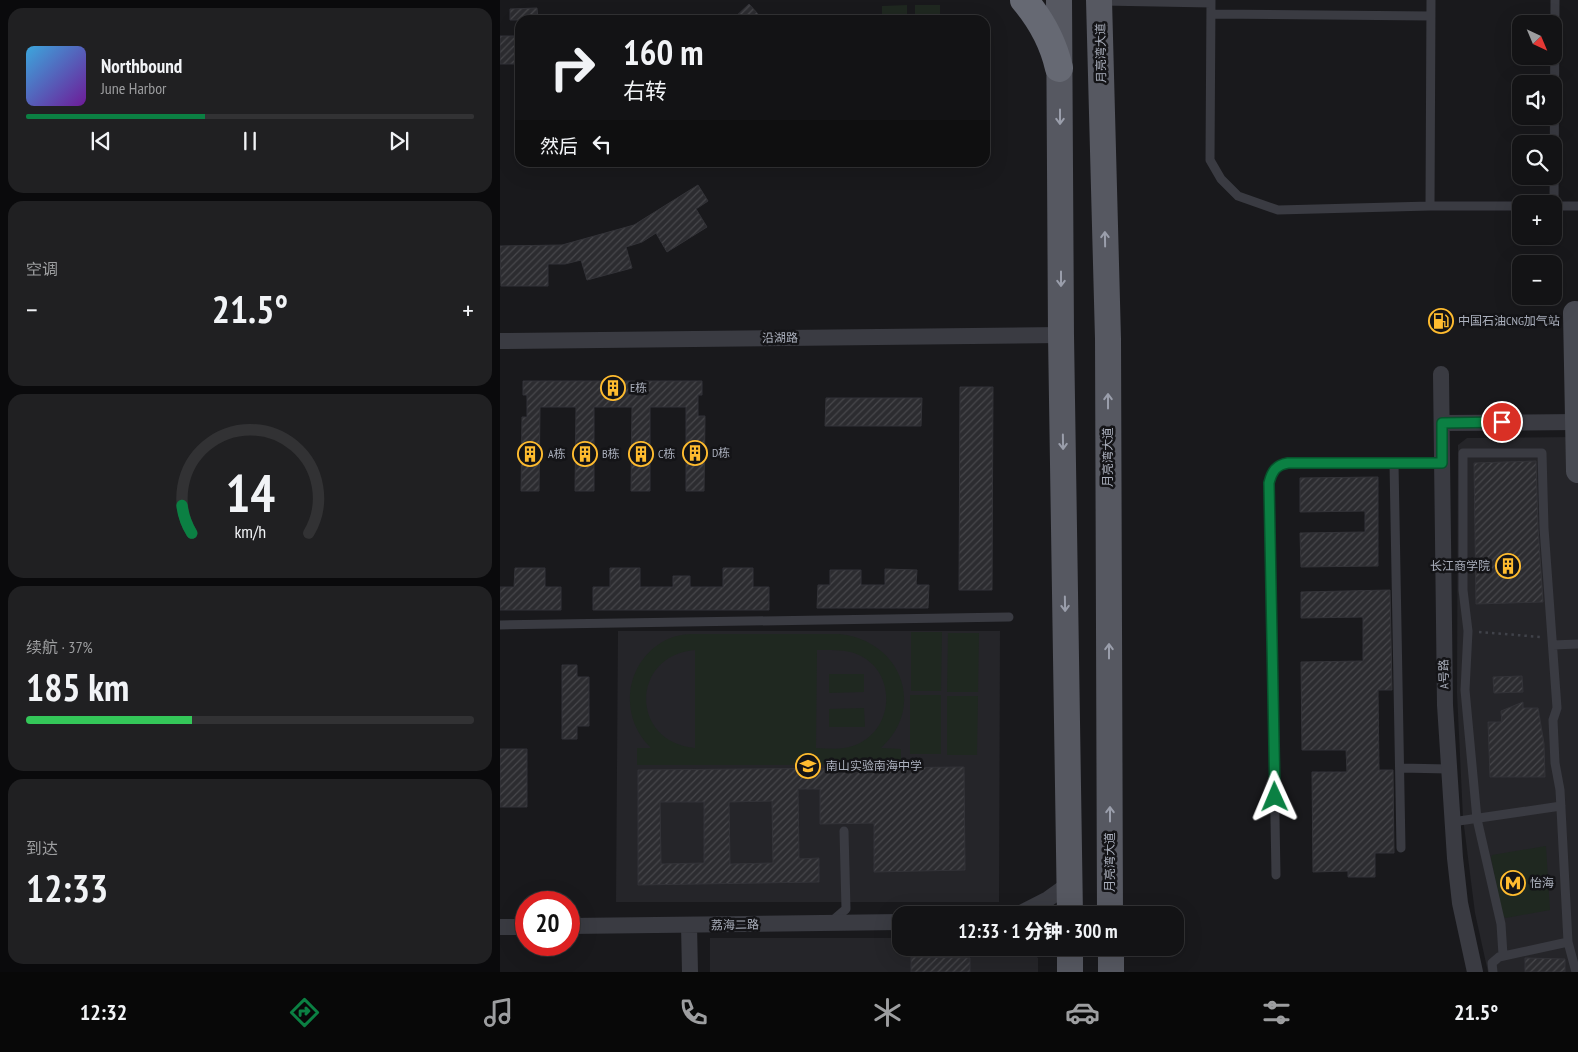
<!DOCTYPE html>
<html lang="zh">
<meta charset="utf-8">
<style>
body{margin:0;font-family:"PT Sans Narrow","Noto Sans SC",sans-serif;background:#202022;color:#f1f3f6;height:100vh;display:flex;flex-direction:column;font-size:19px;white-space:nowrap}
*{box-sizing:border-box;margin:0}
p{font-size:16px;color:#9d9ea0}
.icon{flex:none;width:28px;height:28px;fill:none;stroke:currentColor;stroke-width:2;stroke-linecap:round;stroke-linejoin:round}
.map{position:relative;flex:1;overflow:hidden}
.side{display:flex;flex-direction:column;gap:8px;padding:8px;background:#0a0a0c;width:500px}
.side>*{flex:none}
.banner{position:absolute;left:15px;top:15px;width:475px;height:152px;border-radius:15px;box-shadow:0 5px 20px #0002,0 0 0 1px #323234;background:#131315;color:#f1f3f6;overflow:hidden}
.needle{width:32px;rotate:136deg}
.tools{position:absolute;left:1012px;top:15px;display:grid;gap:10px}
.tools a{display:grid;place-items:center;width:50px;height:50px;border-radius:10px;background:#131315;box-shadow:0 5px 20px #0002,0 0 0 1px #323234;font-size:25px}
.speed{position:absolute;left:15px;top:891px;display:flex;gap:10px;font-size:25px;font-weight:700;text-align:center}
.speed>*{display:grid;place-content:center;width:65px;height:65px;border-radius:50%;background:#131315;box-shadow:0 5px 20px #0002,0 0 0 1px #323234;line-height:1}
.speed .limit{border:8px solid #d22;background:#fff;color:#111}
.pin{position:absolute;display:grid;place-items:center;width:42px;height:42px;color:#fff;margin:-21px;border:2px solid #fff;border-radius:50%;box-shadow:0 1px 5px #0007}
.me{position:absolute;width:55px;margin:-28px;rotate:359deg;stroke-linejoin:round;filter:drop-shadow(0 0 4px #0008)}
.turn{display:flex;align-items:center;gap:18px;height:105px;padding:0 25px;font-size:22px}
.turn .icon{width:65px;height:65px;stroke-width:2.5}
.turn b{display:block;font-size:35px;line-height:42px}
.then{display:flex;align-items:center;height:48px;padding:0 25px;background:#0003;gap:10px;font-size:19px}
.big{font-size:38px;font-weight:800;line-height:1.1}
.side .widget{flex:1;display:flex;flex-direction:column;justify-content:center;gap:8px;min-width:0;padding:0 18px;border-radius:15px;background:#202022}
.side .dial{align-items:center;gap:0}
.dial svg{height:130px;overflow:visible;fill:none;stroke:#323234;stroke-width:7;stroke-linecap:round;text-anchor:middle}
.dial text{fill:#f1f3f6;stroke:none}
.song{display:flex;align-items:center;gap:15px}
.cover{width:60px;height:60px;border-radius:8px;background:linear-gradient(135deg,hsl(200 70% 55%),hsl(280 70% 35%))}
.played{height:5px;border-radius:2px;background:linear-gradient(90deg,#0b8043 40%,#323234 40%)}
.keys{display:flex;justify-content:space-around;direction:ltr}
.heat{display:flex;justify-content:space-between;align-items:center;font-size:28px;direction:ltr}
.charge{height:8px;border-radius:4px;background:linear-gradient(90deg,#34c759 37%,#323234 0)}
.trip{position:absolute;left:392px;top:906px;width:292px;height:50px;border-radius:15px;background:#131315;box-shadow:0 5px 20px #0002,0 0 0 1px #323234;font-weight:800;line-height:50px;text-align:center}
.menu{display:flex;height:80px;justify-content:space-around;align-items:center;background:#080808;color:#9d9ea0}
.menu .icon{width:35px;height:35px}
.menu .selected{color:#0b8043}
.menu b{font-size:22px;color:#f1f3f6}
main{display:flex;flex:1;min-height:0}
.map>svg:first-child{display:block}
</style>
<main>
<section class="side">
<div class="widget">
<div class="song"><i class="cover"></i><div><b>Northbound</b><p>June Harbor</p></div></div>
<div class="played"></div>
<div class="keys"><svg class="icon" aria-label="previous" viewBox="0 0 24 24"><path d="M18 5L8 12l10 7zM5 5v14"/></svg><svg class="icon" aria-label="pause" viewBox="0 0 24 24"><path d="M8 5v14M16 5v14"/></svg><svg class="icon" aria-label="next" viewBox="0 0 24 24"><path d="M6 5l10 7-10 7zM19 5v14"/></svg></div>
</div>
<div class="widget"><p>空调</p>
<div class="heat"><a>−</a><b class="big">21.5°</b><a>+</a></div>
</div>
<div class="widget dial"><svg viewBox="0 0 100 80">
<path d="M14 69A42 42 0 1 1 86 69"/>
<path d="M14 69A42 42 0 0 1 8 52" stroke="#0b8043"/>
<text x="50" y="56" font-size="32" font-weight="700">14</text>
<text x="50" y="72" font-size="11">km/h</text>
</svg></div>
<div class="widget"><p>续航 · 37%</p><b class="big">185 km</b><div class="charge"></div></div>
<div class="widget"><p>到达</p><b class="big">12:33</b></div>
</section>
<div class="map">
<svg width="1078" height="972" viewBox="0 0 1078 972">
<defs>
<pattern id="building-hatch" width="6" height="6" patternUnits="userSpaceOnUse" patternTransform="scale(1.25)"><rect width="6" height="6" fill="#2c2c30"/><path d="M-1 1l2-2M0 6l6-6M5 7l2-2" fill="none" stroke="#48484c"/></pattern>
</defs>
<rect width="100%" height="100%" fill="#19191c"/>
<path fill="#252529" d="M1078,437V972H988L975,913L963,818L957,693L958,445L967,438Z
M118,631H500L499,902H116Z
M210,938H401V948H528L538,958V972H210Z"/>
<path fill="#1f2820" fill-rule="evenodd" d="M407,5V20H382V6Z
M415,5H440V20H415Z
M411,632H442L441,691H411Z
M448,633H479L478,692H447Z
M194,634H339C400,640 427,706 381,748L401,749V765H137V748H151C117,716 125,659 168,639C177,635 186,634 194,634ZM195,650V748H194C129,741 131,655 195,650ZM317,650C331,650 346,649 359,655C396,672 395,727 358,744C345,750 330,749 316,748Z
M329,674H364V692L329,693Z
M410,695H441V754H410Z
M447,696H478L477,755H447Z
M364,708L365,727H329V709Z
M1046,846L1050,910L1006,918L1003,916L991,858L992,855Z"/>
<path fill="url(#building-hatch)" stroke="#333338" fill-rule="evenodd" d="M249,4L258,14L252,20H232Z
M37,8L38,20H10V9Z
M0,36H20V64H0Z
M198,185L208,201L196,209L207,227L167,252L156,233L142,242L126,247L132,268L87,280L81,260L65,264H48V286H1L0,246L62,245L134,225Z
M23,381H202V395H198V416H205L204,491H186V407H150V491H131L132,407H94V491H75L76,407H40L39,491H21L22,417H27V395H23Z
M460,387H493L492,590H459Z
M326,398H422L421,426H325Z
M1036,461L1038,528L1043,602L976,604L974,463Z
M878,477V566L801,567L800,533L865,532V511L800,512V478Z
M15,568H45V587H61V610H0V587H14Z
M110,568H140V587H173V576H190V587H223V568H253V587H269V610H93V587H110Z
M385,569L417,570L416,585H429L428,608H317L318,585H330V570H361V585H385Z
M890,590L892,690H878L879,770H893L894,853H875V877H848V871L813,872L812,772H847L846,750H802L801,662L863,661V617L801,618V592Z
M62,665H77V677H89V726H77V739H62Z
M1022,676L1023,692L994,693L993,677Z
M1023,702V708H1038L1044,744L1045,777H990L988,722H1002L1001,711Z
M0,749H27V807H0Z
M464,767L465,870L374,872V823L320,824V789H298L299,859L319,858V882L138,885V770ZM272,801L273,863L230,864L229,802ZM160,802H204V863L161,864Z
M411,957L470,958V972H411Z
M1025,958L1065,959V972H1025Z"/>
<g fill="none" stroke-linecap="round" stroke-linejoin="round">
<path stroke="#404249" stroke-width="2.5" stroke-dasharray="2.5 4" stroke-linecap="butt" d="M979,632L1041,637"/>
<path stroke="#3a3b42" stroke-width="9" d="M711,0L710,160L721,179L738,196L778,210L930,206H1021
M602,1L711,3
M711,14L931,16
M930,206L931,0
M1054,206L1055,0
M1055,206H1078
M894,463L901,848
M0,625L509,617
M1053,645L1078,644
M900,768L949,769
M952,822L1061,806
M776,875L769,483C772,471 776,465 788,463H941
M331,922L346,909L344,831
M1003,955L1001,924L977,819L965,690L968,631L963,590V453H1042L1044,528L1057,708L1053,720L1055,763L1060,790L1068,942L1076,972
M993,972L992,963L999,957L1068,942"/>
<path stroke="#3a3b42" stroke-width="16" d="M0,341L561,335
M941,374L945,705L955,858L960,903L975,972
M942,423L1078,422
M517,915L548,899L569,884
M189,925L190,972
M69,926L401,922
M0,927H26"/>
<path stroke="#484a52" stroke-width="24" d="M1075,313L1078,471"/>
<path stroke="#565861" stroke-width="26" d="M559,0L561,335L570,915
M599,0L608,339L610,915
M570,948V972
M611,948V972"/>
<path stroke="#666973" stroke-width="28" d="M524,0C541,20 553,42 559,68"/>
</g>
<defs><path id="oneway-shaft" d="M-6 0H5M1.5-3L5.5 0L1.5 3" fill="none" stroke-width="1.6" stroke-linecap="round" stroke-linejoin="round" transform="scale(1.25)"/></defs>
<g stroke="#9a9eab">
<use href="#oneway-shaft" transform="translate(560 117) rotate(90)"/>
<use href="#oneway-shaft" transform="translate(605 239) rotate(-91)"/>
<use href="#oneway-shaft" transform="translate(561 279) rotate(90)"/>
<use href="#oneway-shaft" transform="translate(608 401) rotate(-90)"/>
<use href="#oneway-shaft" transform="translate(563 442) rotate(89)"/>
<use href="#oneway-shaft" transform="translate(565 604) rotate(89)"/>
<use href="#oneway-shaft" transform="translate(609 651) rotate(-90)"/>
<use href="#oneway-shaft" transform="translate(610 814) rotate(-90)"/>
</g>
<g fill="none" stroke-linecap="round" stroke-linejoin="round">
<defs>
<path id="route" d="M775,797L769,483C772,471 776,465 788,463H942V423L1002,422"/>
</defs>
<use href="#route" stroke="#07532c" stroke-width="12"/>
<use href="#route" stroke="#0b8043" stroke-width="9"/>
</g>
<defs>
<symbol id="fuel-ring" viewBox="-11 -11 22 22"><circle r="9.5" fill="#141417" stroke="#ffbc2f" stroke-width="1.5"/><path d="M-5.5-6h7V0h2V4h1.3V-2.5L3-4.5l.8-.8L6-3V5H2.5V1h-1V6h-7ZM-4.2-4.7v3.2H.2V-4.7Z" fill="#ffbc2f"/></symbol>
<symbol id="building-ring" viewBox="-11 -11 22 22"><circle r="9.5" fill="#141417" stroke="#ffbc2f" stroke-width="1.5"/><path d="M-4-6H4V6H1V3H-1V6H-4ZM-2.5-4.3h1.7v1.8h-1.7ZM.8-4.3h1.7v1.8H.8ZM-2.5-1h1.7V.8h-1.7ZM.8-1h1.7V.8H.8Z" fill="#ffbc2f"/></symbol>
<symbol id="school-ring" viewBox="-11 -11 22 22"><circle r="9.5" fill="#141417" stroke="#ffbc2f" stroke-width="1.5"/><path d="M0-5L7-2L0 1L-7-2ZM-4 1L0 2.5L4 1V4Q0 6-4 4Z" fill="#ffbc2f"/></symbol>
<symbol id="metro-ring" viewBox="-11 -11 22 22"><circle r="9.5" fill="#141417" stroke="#ffbc2f" stroke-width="1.5"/><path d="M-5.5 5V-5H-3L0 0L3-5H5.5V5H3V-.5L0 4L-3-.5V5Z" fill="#ffbc2f"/></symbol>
</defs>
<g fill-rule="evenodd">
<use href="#fuel-ring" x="927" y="307" width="28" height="28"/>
<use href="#building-ring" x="99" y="374" width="28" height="28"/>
<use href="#building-ring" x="181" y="439" width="28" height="28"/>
<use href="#building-ring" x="16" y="440" width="28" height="28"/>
<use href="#building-ring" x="71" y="440" width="28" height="28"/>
<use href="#building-ring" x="127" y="440" width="28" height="28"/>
<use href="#building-ring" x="994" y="552" width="28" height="28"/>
<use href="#school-ring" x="294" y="752" width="28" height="28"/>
<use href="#metro-ring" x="999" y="869" width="28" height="28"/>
</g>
<g text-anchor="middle" stroke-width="5" stroke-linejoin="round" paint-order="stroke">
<g font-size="12" fill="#abb0bd" stroke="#141417">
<text transform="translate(601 53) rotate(-91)" y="4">月亮湾大道</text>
<text transform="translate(280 338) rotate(-1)" y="4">沿湖路</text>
<text transform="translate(608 457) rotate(-90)" y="4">月亮湾大道</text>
<text transform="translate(944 674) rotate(-92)" y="4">A号路</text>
<text transform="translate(610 862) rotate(-90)" y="4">月亮湾大道</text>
<text transform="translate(235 925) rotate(-1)" y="4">荔海二路</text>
</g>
<g font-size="12" fill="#abb0bd" stroke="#141417" text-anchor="start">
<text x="958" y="325">中国石油CNG加气站</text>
<text x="130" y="392">E栋</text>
<text x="212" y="457">D栋</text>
<text x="48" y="458">A栋</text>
<text x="102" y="458">B栋</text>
<text x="158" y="458">C栋</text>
<text x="990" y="570" text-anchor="end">长江商学院</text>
<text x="326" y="770">南山实验南海中学</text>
<text x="1030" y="887">怡海</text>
</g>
</g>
</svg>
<div class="tools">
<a><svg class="needle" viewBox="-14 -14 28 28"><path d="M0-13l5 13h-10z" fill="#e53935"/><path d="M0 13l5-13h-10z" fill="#9d9ea0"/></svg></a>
<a><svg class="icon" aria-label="sound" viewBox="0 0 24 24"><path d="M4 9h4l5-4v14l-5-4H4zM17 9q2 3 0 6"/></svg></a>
<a><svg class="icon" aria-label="search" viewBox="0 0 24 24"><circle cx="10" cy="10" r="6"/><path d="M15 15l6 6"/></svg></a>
<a>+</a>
<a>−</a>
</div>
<div class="speed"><div class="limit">20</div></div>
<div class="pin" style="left:1002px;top:422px;background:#d93025"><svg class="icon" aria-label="arrive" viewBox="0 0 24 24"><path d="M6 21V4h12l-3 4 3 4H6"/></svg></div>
<svg class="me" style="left:775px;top:797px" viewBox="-20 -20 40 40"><path d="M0-17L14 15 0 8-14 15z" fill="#0b8043" stroke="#fff" stroke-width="4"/></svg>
<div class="trip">12:33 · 1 分钟 · 300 m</div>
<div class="banner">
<div class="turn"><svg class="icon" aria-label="right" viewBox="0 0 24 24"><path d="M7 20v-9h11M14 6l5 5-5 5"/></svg><div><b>160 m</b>右转</div></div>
<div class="then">然后<svg class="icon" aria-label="left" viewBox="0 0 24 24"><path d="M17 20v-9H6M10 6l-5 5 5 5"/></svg></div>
</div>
</div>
</main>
<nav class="menu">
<b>12:32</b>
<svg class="icon selected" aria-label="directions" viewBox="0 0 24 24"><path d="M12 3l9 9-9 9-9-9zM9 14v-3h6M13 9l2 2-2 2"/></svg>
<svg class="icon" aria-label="music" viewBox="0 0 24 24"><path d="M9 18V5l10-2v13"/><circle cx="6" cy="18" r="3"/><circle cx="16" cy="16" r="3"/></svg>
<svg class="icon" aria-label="phone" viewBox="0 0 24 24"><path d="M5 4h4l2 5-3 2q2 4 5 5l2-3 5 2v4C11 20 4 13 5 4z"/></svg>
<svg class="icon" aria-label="climate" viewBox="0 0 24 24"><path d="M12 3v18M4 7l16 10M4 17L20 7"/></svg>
<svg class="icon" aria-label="car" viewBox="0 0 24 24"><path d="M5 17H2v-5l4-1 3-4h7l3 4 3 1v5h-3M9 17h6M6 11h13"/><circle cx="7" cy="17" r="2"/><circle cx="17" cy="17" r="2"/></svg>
<svg class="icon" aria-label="filters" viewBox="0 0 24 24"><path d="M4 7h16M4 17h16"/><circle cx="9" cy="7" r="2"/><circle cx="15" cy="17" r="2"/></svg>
<b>21.5°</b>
</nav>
